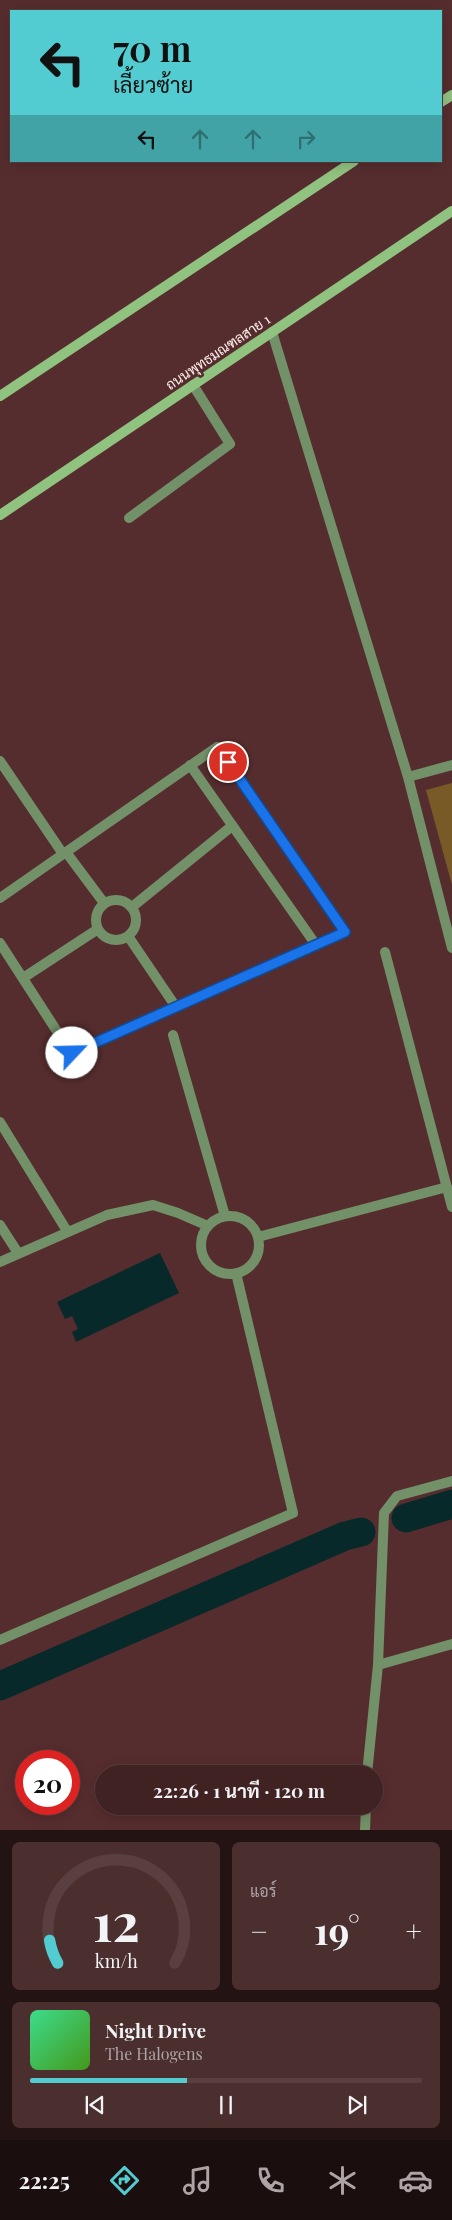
<!DOCTYPE html>
<html lang="th">
<meta charset="utf-8">
<style>
body{margin:0;font-family:"Playfair Display",Sarabun,serif;background:#4b2f2f;color:#f1f3f6;height:100vh;display:flex;flex-direction:column;font-size:19px;white-space:nowrap}
*{box-sizing:border-box;margin:0}
p{font-size:16px;color:#aea4a5}
.icon{flex:none;width:28px;height:28px;fill:none;stroke:currentColor;stroke-width:2;stroke-linecap:round;stroke-linejoin:round}
.map{position:relative;height:1830px;overflow:hidden}
.side{display:flex;flex-direction:column;gap:12px;padding:12px;background:#231313;flex:1}
.side>*{flex:none}
.banner{position:absolute;left:10px;top:10px;width:432px;height:152px;border-radius:0px;box-shadow:0 2px 12px #0003,0 0 0 1px #593f40;background:#52ccd0;color:#111;overflow:hidden}
.speed{position:absolute;left:15px;top:1750px;display:flex;gap:10px;font-size:25px;font-weight:700;text-align:center}
.speed>*{display:grid;place-content:center;width:65px;height:65px;border-radius:50%;background:#402222;box-shadow:0 2px 12px #0003,0 0 0 1px #593f40;line-height:1}
.speed .limit{border:8px solid #d22;background:#fff;color:#111}
.pin{position:absolute;display:grid;place-items:center;width:42px;height:42px;color:#fff;margin:-21px;border:2px solid #fff;border-radius:50%;box-shadow:0 1px 5px #0007}
.me{position:absolute;width:55px;margin:-28px;rotate:66deg;stroke-linejoin:round;filter:drop-shadow(0 0 4px #0008)}
.turn{display:flex;align-items:center;gap:18px;height:105px;padding:0 20px;font-size:22px}
.turn .icon{width:65px;height:65px;stroke-width:2.5}
.turn b{display:block;font-size:35px;line-height:42px}
.lanes{display:flex;align-items:center;height:48px;padding:0 20px;background:#0003;justify-content:center;gap:25px;direction:ltr}
.lanes .off{opacity:.35}
.big{font-size:38px;font-weight:700;line-height:1.1}
.side .card{flex:1;display:flex;flex-direction:column;justify-content:center;gap:8px;min-width:0;padding:0 18px;border-radius:8px;background:#4b2f2f}
.side .dial{align-items:center;gap:0}
.dial svg{height:130px;overflow:visible;fill:none;stroke:#593f40;stroke-width:7;stroke-linecap:round;text-anchor:middle}
.dial text{fill:#f1f3f6;stroke:none}
.song{display:flex;align-items:center;gap:15px}
.cover{width:60px;height:60px;border-radius:8px;background:linear-gradient(135deg,hsl(150 70% 55%),hsl(100 70% 35%))}
.played{height:5px;border-radius:2px;background:linear-gradient(90deg,#52ccd0 40%,#593f40 40%)}
.keys{display:flex;justify-content:space-around;direction:ltr}
.heat{display:flex;justify-content:space-between;align-items:center;font-size:28px;direction:ltr}
.side .tiles{flex:1;display:grid;gap:12px;grid-template-columns:1fr 1fr}
.card:last-child{grid-column:span 2}
.trip{position:absolute;left:95px;top:1765px;width:288px;height:50px;border-radius:25px;background:#402222;box-shadow:0 2px 12px #0003,0 0 0 1px #593f40;font-weight:700;line-height:50px;text-align:center}
.tab-bar{display:flex;height:80px;justify-content:space-around;align-items:center;background:#1a0e0e;color:#aea4a5}
.tab-bar .icon{width:35px;height:35px}
.tab-bar .selected{color:#52ccd0}
.tab-bar b{font-size:22px;color:#f1f3f6}
.map>svg:first-child{display:block}
</style>
<div class="map">
<svg width="452" height="1830" viewBox="0 0 452 1830">
<rect width="100%" height="100%" fill="#562d2e"/>
<path fill="#785a27" d="M452,783V885L426,790Z"/>
<path fill="#08292a" d="M160,1253L179,1293L76,1342L72,1332L78,1329L72,1316L65,1319L57,1302Z"/>
<g fill="none" stroke-linecap="round" stroke-linejoin="round">
<path stroke="#08292a" stroke-width="29" d="M406,1518L452,1504
M0,1686L345,1536L361,1532"/>
<path stroke="#729168" stroke-width="10" d="M129,518L230,444L193,385
M0,761L63,854
M190,765L316,945
M66,852L104,903
M0,898L217,747L345,932L71,1053L0,943
M96 920a20 20 0 1 1 40 0a20 20 0 1 1-40 0Z
M132,907L232,826
M128,936L176,1007
M23,978L98,929"/>
<path stroke="#729168" stroke-width="10" d="M272,332L408,777L452,948
M408,777L452,765
M385,952L452,1207
M173,1035L225,1216
M0,1122L67,1231
M201 1245a29 29 0 1 1 58 0a29 29 0 1 1-58 0Z
M0,1225L18,1253
M258,1237L447,1187
M0,1262L107,1215L153,1205L178,1213L208,1226
M0,1640L293,1513L236,1273
M378,1665L452,1644
M367,1774L378,1665L384,1513L397,1496L452,1481
M365,1830L366,1806"/>
<path stroke="#90c280" stroke-width="10" d="M441,102L452,95
M0,396L354,161
M0,515L452,211"/>
</g>
<g fill="none" stroke-linecap="round" stroke-linejoin="round">
<defs>
<path id="route" d="M72,1053L345,932L228,762"/>
</defs>
<use href="#route" stroke="#114b97" stroke-width="12"/>
<use href="#route" stroke="#1a73e8" stroke-width="9"/>
</g>
<g text-anchor="middle" stroke-width="5" stroke-linejoin="round" paint-order="stroke">
<g font-size="14" fill="#feeded" stroke="#562d2e">
<text transform="translate(218 352) rotate(-34)" y="5">ถนนพุทธมณฑลสาย 1</text>
</g>
</g>
</svg>
<div class="speed"><div class="limit">20</div></div>
<div class="pin" style="left:228px;top:762px;background:#d93025"><svg class="icon" aria-label="arrive" viewBox="0 0 24 24"><path d="M6 21V4h12l-3 4 3 4H6"/></svg></div>
<svg class="me" style="left:72px;top:1053px" viewBox="-20 -20 40 40"><circle r="19" fill="#fff"/><path d="M0-13L10 11 0 6-10 11z" fill="#1a73e8"/></svg>
<div class="trip">22:26 · 1 นาที · 120 m</div>
<div class="banner">
<div class="turn"><svg class="icon" aria-label="left" viewBox="0 0 24 24"><path d="M17 20v-9H6M10 6l-5 5 5 5"/></svg><div><b>70 m</b>เลี้ยวซ้าย</div></div>
<div class="lanes"><svg class="icon" aria-label="left" viewBox="0 0 24 24"><path d="M17 20v-9H6M10 6l-5 5 5 5"/></svg><svg class="icon off" aria-label="ahead" viewBox="0 0 24 24"><path d="M12 20V5M6 11l6-6 6 6"/></svg><svg class="icon off" aria-label="ahead" viewBox="0 0 24 24"><path d="M12 20V5M6 11l6-6 6 6"/></svg><svg class="icon off" aria-label="right" viewBox="0 0 24 24"><path d="M7 20v-9h11M14 6l5 5-5 5"/></svg></div>
</div>
</div>
<section class="side">
<div class="tiles">
<div class="card dial"><svg viewBox="0 0 100 80">
<path d="M14 69A42 42 0 1 1 86 69"/>
<path d="M14 69A42 42 0 0 1 9 55" stroke="#52ccd0"/>
<text x="50" y="56" font-size="32" font-weight="700">12</text>
<text x="50" y="72" font-size="11">km/h</text>
</svg></div>
<div class="card"><p>แอร์</p>
<div class="heat"><a>−</a><b class="big">19°</b><a>+</a></div>
</div>
<div class="card">
<div class="song"><i class="cover"></i><div><b>Night Drive</b><p>The Halogens</p></div></div>
<div class="played"></div>
<div class="keys"><svg class="icon" aria-label="previous" viewBox="0 0 24 24"><path d="M18 5L8 12l10 7zM5 5v14"/></svg><svg class="icon" aria-label="pause" viewBox="0 0 24 24"><path d="M8 5v14M16 5v14"/></svg><svg class="icon" aria-label="next" viewBox="0 0 24 24"><path d="M6 5l10 7-10 7zM19 5v14"/></svg></div>
</div>
</div>
</section>
<nav class="tab-bar">
<b>22:25</b>
<svg class="icon selected" aria-label="directions" viewBox="0 0 24 24"><path d="M12 3l9 9-9 9-9-9zM9 14v-3h6M13 9l2 2-2 2"/></svg>
<svg class="icon" aria-label="music" viewBox="0 0 24 24"><path d="M9 18V5l10-2v13"/><circle cx="6" cy="18" r="3"/><circle cx="16" cy="16" r="3"/></svg>
<svg class="icon" aria-label="phone" viewBox="0 0 24 24"><path d="M5 4h4l2 5-3 2q2 4 5 5l2-3 5 2v4C11 20 4 13 5 4z"/></svg>
<svg class="icon" aria-label="climate" viewBox="0 0 24 24"><path d="M12 3v18M4 7l16 10M4 17L20 7"/></svg>
<svg class="icon" aria-label="car" viewBox="0 0 24 24"><path d="M5 17H2v-5l4-1 3-4h7l3 4 3 1v5h-3M9 17h6M6 11h13"/><circle cx="7" cy="17" r="2"/><circle cx="17" cy="17" r="2"/></svg>
</nav>
